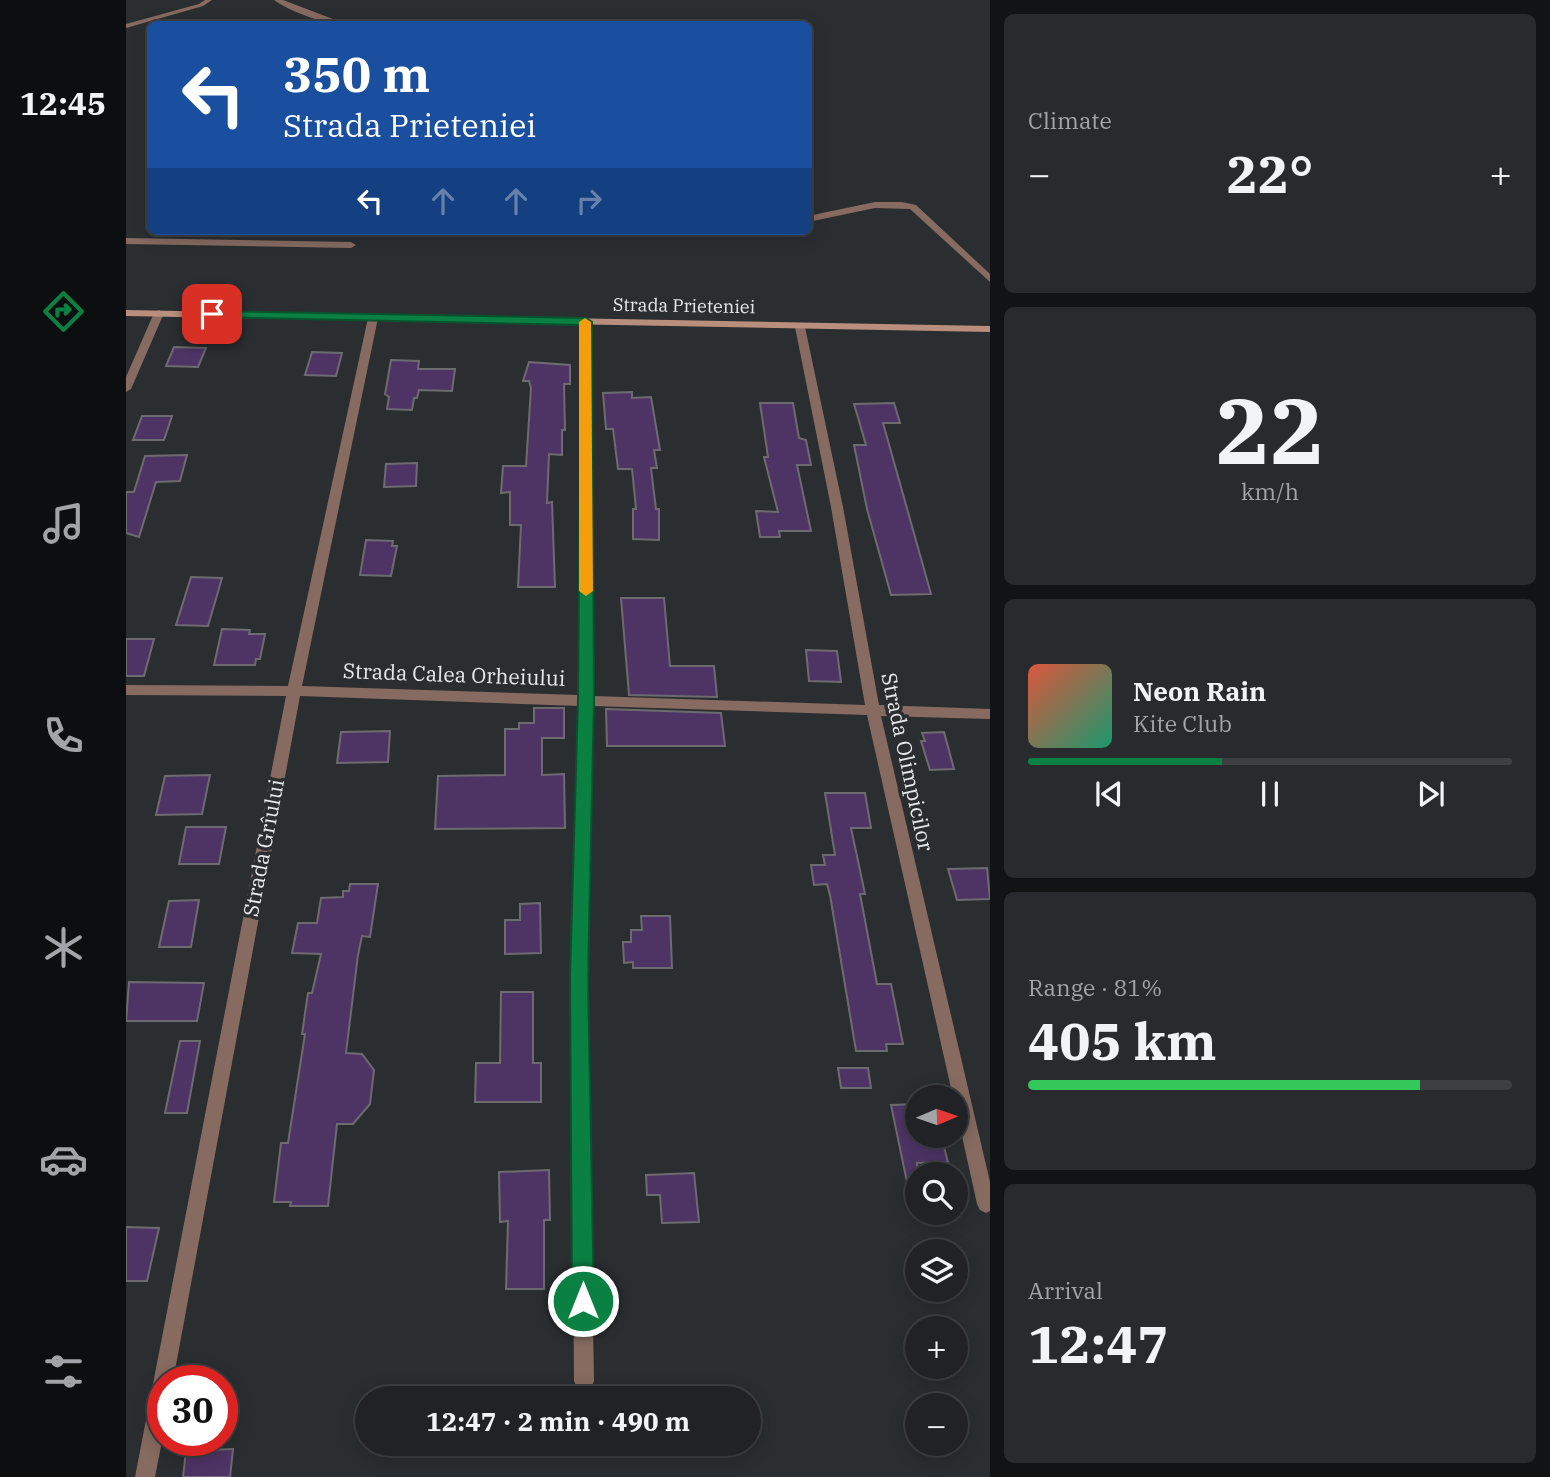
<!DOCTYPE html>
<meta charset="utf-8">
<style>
body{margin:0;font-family:"IBM Plex Serif",serif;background:#282a2d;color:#f1f3f6;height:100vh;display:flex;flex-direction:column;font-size:26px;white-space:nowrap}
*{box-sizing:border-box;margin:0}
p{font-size:23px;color:#a2a4a7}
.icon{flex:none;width:38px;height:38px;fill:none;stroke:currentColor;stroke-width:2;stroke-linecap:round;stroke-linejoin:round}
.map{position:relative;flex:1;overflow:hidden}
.details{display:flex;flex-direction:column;gap:14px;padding:14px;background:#121314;width:560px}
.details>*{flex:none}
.banner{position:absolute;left:21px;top:21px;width:665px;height:214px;border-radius:10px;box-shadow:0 4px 18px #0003,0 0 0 2px #3d3f42;background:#1a4fa0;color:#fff;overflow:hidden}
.needle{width:46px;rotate:88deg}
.buttons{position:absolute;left:779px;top:1085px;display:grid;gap:14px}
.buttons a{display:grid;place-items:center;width:63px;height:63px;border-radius:50%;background:#202225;box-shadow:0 4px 18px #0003,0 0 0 2px #3d3f42;font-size:35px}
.speed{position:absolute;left:21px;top:1365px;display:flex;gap:14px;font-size:35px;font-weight:700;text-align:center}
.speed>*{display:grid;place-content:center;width:91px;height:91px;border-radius:50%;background:#202225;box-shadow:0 4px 18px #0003,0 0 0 2px #3d3f42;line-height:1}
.speed .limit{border:10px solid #d22;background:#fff;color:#111}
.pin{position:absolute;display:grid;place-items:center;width:60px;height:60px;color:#fff;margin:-30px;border-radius:14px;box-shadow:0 4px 10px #0006}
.me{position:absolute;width:77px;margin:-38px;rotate:0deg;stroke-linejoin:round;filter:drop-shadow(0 0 5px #0008)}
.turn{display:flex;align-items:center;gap:24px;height:147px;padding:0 21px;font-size:32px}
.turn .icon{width:91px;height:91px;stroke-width:2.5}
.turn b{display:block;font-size:49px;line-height:60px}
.lanes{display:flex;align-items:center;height:66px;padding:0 21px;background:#0003;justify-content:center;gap:35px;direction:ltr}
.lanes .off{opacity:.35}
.big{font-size:52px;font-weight:700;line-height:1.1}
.details .card{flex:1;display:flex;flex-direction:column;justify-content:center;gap:10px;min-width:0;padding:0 24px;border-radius:10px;background:#282a2d}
.details .dial{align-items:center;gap:0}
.dial b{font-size:91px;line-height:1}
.song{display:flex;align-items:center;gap:21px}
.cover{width:84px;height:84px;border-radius:10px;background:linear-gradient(135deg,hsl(10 70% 55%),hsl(160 70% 35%))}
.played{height:7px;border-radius:4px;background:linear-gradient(90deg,#0b8043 40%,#3d3f42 40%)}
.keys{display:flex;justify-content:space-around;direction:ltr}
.heat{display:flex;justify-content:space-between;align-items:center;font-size:38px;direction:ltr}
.charge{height:10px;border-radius:5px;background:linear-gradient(90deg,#34c759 81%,#3d3f42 0)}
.trip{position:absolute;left:229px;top:1386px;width:406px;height:70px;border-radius:35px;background:#202225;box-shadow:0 4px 18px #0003,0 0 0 2px #3d3f42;font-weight:700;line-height:70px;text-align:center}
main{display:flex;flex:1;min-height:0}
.tabs{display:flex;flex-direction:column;width:126px;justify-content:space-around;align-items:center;background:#0d0e0f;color:#a2a4a7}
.tabs .icon{width:49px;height:49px}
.tabs .active{color:#0b8043}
.tabs b{font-size:32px;color:#f1f3f6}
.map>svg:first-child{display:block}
</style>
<main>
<nav class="tabs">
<b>12:45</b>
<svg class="icon active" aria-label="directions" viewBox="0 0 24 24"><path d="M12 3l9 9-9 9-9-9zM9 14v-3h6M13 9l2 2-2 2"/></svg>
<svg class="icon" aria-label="music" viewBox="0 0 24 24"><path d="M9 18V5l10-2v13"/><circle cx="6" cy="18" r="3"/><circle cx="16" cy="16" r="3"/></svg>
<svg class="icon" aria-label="phone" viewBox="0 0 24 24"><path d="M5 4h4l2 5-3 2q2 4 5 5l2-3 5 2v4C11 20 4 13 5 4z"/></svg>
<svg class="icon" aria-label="climate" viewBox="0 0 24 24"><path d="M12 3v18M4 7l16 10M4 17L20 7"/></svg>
<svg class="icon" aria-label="car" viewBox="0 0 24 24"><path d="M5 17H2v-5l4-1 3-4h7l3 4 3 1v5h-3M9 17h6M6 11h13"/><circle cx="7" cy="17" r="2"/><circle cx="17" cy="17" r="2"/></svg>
<svg class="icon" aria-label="filters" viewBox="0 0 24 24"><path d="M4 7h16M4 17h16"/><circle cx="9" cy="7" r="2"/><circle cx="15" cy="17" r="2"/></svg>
</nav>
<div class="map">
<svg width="864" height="1477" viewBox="0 0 864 1477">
<rect width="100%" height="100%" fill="#2b2e31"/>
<path fill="#4e3465" stroke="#6d6b6f" stroke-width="2" d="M48,347L80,348L72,367L40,366Z
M186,352L216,353L210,376L179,375Z
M265,360L293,361L292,369H329L326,391L293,390L291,398H288L286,410L261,409L263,397L259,394Z
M403,362L444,365V384H438L439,430H436V455L423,454L421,503L426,502L429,587H392L395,525H384V492L375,493L377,466H400L405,388L403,381H397Z
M506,392V398L525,397L534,450H528L531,468H525L530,509H533V540L507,539V509H510L506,469H492L487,429H480L477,393Z
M634,403H667L673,438L680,440L685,465H671L685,531H653L654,537H634L630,511L652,512L638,457H642Z
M768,403L774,423H757L805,594L765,595L741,509L728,445H740L728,404Z
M16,416H46L38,440H7Z
M61,455L54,481L30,482L13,537L0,533V492H8L19,456Z
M291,463L290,486L258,487L260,464Z
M240,540L267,541L266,546H271L265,576L234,575Z
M65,577L96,578L82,626L50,625Z
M495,598H538L544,666H588L591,697L503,695Z
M96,629L124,630L123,634H139L134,659H130L129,665H88Z
M0,639H28L18,676H0Z
M680,650L711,651L715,682L683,681Z
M408,708H438V738H416V775L438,774L439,828L309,829L312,776L379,775V729H393V723H408Z
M480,709L595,713L599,746H481Z
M264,731L262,762L211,763L215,732Z
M818,732L828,769L804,770L795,741H799L796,733Z
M84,775L76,814L30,815L39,776Z
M699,793H739L745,828H725L739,894H734L751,984H765L777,1044H760L761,1051H730L704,895L701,884L688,885L685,865H699L697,855H709Z
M60,827H100L93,864H53Z
M861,868L864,899L831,900L822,869Z
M224,884H252L244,937L236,936L232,955L220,1053L236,1054L248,1070L244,1104L227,1124H211L202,1206H164L165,1202H148L155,1143H162L179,1034H176L182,993H186L195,954L166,953L172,923H191L195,898L217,897V891H223Z
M73,900L65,947H33L43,901Z
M414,903L415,953L379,954V920H394V904Z
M515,916H544L546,968H507V962L498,963L497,942H505V930H516Z
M3,982L78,983L71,1021H0Z
M375,992H407V1063H415V1102H349L350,1063H374Z
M54,1041H74L61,1113H39Z
M712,1068H742L745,1088H715Z
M791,1104V1136H815L822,1162L791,1163V1186L782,1187L765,1105Z
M423,1170L424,1220H418V1289H380L382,1221L374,1222L373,1172Z
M568,1173L573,1222L536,1223L534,1195H521L520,1175Z
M0,1227L33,1228L21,1281H0Z
M107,1449L104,1477H57L60,1451Z"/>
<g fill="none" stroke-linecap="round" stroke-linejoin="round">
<path fill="#876b61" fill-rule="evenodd" d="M79,0H86L77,6L0,28V24L73,4Z"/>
<path fill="#876b61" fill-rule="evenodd" d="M148,0H157L220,24C202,26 163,11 148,0Z
M749,202H776L790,205L864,274V282L784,209L749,208L682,222V216Z
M0,238L225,242L230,245L225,248L0,244Z
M33,310L38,313L5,389L0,392V377L28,313Z
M247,315L252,318L176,686L453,695L455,322L460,319L465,322L467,696L739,705L705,507L669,327L674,324L679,327L717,507L753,705L864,709V719L755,716L864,1182V1211L860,1213L854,1210L851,1204L830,1109V1097H827L741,715L467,706L461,978L468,1381L465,1388L458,1391L451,1388L448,1381L445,978L453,706L174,696L47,1381H37V1436L29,1477H9L160,696L0,695V685L162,686L242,318Z"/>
<path fill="#ba8e7d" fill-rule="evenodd" d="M0,310L864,326V332L0,316Z"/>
</g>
<path fill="#0b8043" stroke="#07532c" stroke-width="2" d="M86,311L460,318L466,322L468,700L462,978L468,1301L465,1308L457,1312L449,1308L446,1301L444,978L452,700L455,325L82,317V312Z"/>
<path fill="#f59e0b" d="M459,318L465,322L467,591L460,596L453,591V322Z"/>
<g text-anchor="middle" stroke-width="7" stroke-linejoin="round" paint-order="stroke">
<g font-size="18" fill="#e6e8ea" stroke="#2b2e31">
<text transform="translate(558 306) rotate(1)" y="6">Strada Prieteniei</text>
</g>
<g font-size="21" fill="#e6e8ea" stroke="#2b2e31">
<text transform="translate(328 675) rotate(2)" y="7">Strada Calea Orheiului</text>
<text transform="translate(781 762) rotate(78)" y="7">Strada Olimpicilor</text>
<text transform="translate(138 848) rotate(-79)" y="7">Strada Grîului</text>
</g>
</g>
</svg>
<div class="buttons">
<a><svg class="needle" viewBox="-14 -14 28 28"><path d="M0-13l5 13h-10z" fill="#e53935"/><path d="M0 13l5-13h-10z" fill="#a2a4a7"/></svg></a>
<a><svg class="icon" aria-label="search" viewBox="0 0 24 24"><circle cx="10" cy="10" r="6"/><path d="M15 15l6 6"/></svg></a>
<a><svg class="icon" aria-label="layers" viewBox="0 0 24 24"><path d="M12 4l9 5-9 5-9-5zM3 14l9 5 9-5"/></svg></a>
<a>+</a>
<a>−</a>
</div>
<div class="speed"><div class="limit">30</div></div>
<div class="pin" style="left:86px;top:314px;background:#d93025"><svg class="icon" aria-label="arrive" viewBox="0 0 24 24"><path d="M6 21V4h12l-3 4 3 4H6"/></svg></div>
<svg class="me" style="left:457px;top:1301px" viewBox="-20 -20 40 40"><circle r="17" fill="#0b8043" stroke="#fff" stroke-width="3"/><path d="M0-11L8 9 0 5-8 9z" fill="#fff"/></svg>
<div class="trip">12:47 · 2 min · 490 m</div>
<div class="banner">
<div class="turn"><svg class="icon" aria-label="left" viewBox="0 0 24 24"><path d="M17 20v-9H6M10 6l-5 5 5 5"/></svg><div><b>350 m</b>Strada Prieteniei</div></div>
<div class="lanes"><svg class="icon" aria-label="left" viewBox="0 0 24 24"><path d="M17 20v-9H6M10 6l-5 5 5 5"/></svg><svg class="icon off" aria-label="ahead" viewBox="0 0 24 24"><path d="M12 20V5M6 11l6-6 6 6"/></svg><svg class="icon off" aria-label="ahead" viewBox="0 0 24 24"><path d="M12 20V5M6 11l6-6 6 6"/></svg><svg class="icon off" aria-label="right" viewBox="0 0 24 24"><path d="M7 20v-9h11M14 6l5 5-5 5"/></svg></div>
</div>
</div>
<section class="details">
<div class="card"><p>Climate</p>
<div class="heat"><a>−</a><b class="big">22°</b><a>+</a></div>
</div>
<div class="card dial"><b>22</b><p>km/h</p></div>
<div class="card">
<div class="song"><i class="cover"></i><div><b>Neon Rain</b><p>Kite Club</p></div></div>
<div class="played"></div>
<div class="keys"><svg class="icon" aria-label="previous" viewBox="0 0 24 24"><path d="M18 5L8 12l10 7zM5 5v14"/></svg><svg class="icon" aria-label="pause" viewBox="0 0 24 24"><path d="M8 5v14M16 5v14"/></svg><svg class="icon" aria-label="next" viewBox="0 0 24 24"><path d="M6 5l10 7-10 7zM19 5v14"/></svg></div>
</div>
<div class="card"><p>Range · 81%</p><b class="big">405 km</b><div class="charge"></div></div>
<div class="card"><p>Arrival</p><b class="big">12:47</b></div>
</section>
</main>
